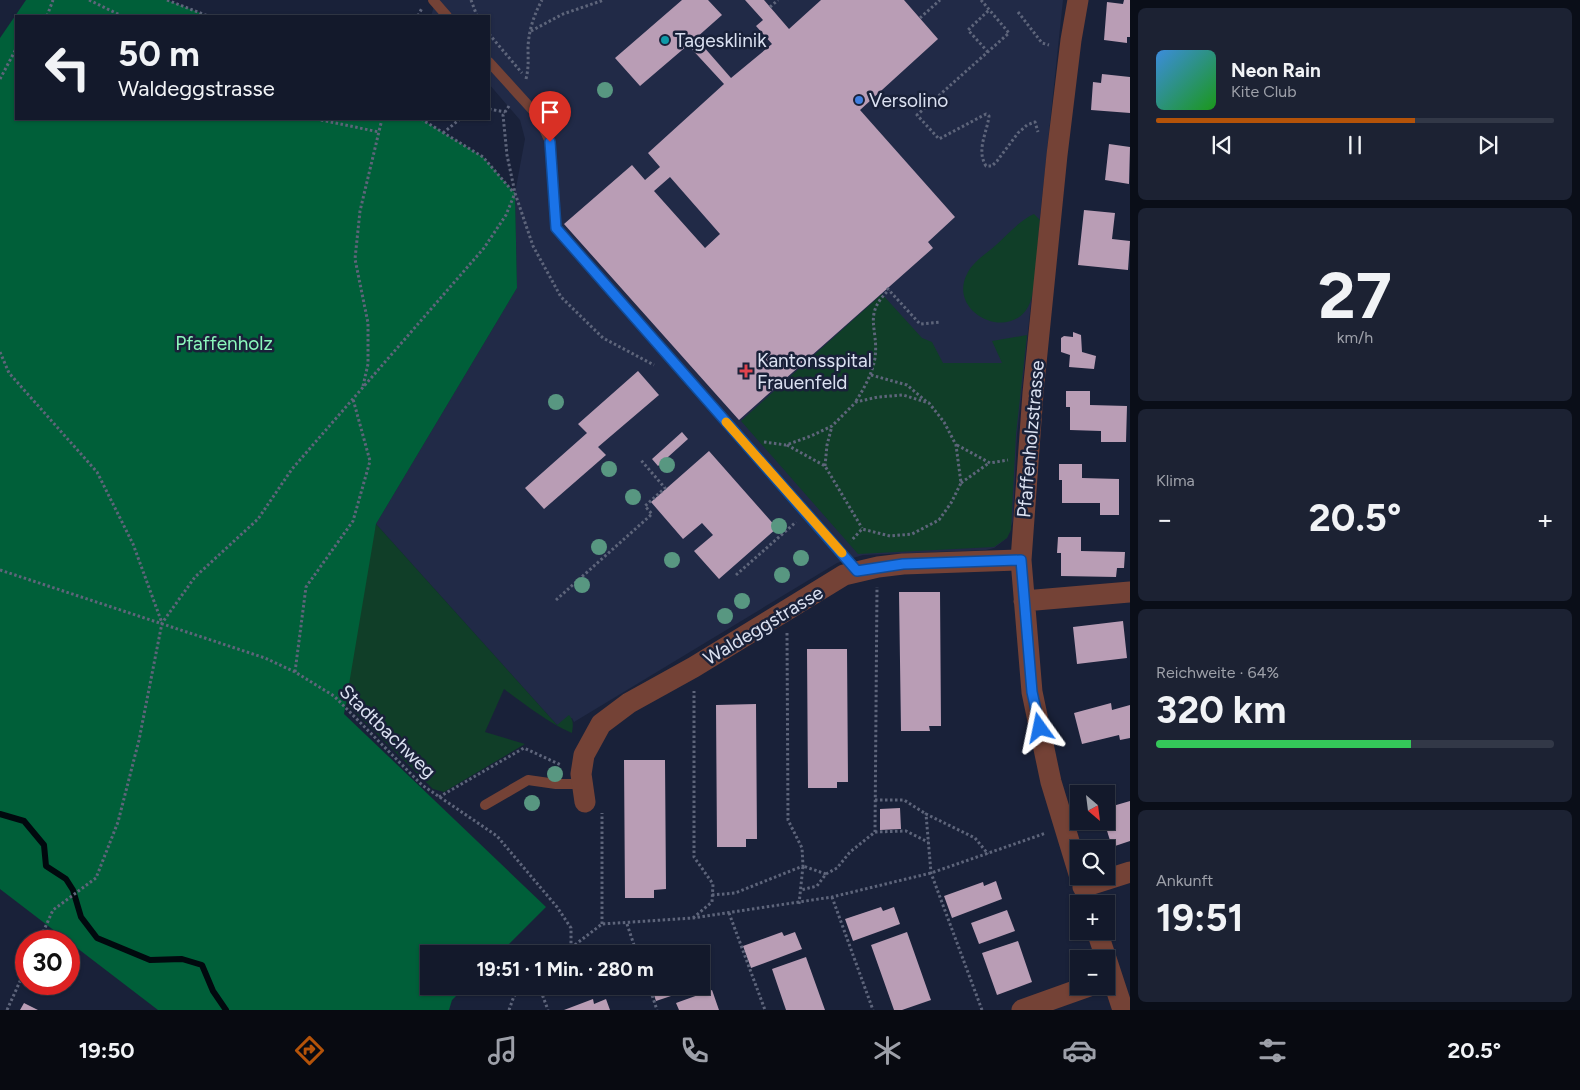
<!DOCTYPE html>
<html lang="de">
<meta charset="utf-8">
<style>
body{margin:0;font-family:Figtree,sans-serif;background:#1c2233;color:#f1f3f6;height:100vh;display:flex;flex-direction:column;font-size:19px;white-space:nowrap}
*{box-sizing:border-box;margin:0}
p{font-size:16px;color:#9da0a9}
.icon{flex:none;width:28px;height:28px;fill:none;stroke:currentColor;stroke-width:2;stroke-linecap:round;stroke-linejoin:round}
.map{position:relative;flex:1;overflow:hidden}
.panel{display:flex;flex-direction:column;gap:8px;padding:8px;background:#0a0e18;width:450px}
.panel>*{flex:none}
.hud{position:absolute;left:15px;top:15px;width:475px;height:105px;border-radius:0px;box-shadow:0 1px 4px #0004,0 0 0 1px #323847;background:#13192b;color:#f1f3f6;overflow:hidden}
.needle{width:32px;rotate:152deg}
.buttons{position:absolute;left:1070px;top:785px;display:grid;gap:10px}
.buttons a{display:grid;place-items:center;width:45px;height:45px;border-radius:0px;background:#13192b;box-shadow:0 1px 4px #0004,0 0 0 1px #323847;font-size:25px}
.speed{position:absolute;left:15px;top:930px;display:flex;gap:10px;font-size:25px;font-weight:700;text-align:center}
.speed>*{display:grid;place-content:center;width:65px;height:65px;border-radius:50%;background:#13192b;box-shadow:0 1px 4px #0004,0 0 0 1px #323847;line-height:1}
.speed .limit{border:8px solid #d22;background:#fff;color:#111}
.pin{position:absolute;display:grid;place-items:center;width:42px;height:42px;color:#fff;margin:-51px -21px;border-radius:50% 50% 50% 0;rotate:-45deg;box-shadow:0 0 5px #0007}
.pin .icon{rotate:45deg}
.me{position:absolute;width:55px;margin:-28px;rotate:348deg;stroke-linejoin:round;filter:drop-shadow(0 0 4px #0008)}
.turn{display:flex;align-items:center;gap:18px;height:105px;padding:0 20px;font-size:22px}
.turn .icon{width:65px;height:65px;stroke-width:2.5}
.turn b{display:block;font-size:35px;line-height:42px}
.big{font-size:38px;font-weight:700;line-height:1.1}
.panel .tile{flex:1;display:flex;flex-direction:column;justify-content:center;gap:8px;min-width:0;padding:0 18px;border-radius:8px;background:#1c2233}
.panel .dial{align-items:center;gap:0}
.dial b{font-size:65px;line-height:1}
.song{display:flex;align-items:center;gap:15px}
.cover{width:60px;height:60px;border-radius:8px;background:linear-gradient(135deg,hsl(210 70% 55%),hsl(120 70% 35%))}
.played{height:5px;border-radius:2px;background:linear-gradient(90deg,#b45309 65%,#323847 65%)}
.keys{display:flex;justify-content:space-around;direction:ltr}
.heat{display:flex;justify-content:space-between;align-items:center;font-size:28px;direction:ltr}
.charge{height:8px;border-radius:4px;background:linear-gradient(90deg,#34c759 64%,#323847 0)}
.trip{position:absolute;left:420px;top:945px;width:290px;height:50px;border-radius:0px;background:#13192b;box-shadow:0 1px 4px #0004,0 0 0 1px #323847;font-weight:700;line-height:50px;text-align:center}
.menu{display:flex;height:80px;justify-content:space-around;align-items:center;background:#080a11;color:#9da0a9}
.menu .icon{width:35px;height:35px}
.menu .on{color:#b45309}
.menu b{font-size:22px;color:#f1f3f6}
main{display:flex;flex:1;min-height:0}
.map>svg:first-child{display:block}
</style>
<main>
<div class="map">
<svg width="1130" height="1010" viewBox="0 0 1130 1010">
<rect width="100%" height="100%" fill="#192139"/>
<path fill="#212a47" d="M436,0H1063L1017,435L1013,521L1007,538L994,548L986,550L863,555L837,563L574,722L572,718L557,725L376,524L517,288L515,193L525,139L520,120L489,84V16H431Z"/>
<path fill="#103e28" d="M1034,214L1040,220C1037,243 1037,279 1031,300C1016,346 944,314 968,272C974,261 987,253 996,245C1007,235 1020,220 1034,214Z
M882,294L922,338L932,342L943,363H1002L992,341L1027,335L1016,434L1011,530L1007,538L994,547L858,554L741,421Z
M376,524L557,725L569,715C574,721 573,725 572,733C547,722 526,705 504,689L485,732L525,744L444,792L433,789L338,696Z"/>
<path fill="#005f39" d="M26,0H167L208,16H16V119H421L483,157L515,193L517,288L376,524L344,714L546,907L499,954H429V986H466L452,1000L449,1010H158L0,889V38Z"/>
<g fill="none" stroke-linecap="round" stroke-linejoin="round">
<path stroke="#01090e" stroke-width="6" d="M0,814L24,821L44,845L46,866L66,879L73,890L81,917L97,938L150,960L182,959L202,965L213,991L226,1010"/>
</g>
<path fill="#b99db5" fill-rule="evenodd" d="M682,0H708L722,15L696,38L731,78L772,44L756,26L763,20L745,0H764L789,29L821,0H904L938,39L860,110L955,217L928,242L933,248L739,420L564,224L632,165L645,180L660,167L648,153L724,84L688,45L640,86L615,58ZM670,177L720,234L705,248L654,191Z
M1124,0H1130V37H1127V43L1104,40L1107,2L1123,4Z
M1102,74L1130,77V113L1091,110L1093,82L1101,83Z
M1109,144L1130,147L1129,184L1105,180Z
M1084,210L1115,213L1112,239L1130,241L1128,270L1078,265Z
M1073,332L1081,335L1082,352L1096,356L1094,369L1069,367L1070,355L1061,352V338L1064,336L1073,337Z
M638,371L659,395L598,447L606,455L544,509L525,488L587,433L578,424Z
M1066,391H1090V405L1127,406L1126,442H1101V431L1070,430V407H1066Z
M682,432L688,439L658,466L652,459Z
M709,451L777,528L719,579L694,551L713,535L702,523L683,539L651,502Z
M1059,464H1082V478L1119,479V515H1100V503H1062V480H1059Z
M1058,537H1081V551L1125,552L1124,568H1117L1116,577L1061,576V553H1057Z
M899,592H940L941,726H929L930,731H901Z
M1123,621L1127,658L1077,664L1073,627Z
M807,649H847L848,782H837V788H808Z
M1111,703L1112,710L1130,705V738L1120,740L1119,735L1082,744L1074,713Z
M756,704L757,839H746V847H717L716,705Z
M624,760H665L666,889L654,890V898H625Z
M1130,801V841L1112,847L1104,821H1106V808Z
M900,808L901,829L880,830V809Z
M996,881L1002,899L952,918L944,896L983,882L984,886Z
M881,907L883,911L894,907L900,924L853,941L845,919Z
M1007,910L1015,931L979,944L971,923Z
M782,932L784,936L795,932L802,949L751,968L743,946Z
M907,932L931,1000L902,1010H894L871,945Z
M1018,941L1032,982L997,995L982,953Z
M806,957L825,1010H786L772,969Z
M651,986H698V987L656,1001Z
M712,990L719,1010H679L676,1003Z
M593,999L594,1004L606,999L610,1010H564Z
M24,1003L38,1010H20Z"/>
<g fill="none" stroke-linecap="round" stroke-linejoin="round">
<path stroke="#5e657b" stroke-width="3" stroke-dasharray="2.5 2.5" stroke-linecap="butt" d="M89,0L122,16
M167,0L208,16
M471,0L477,16
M981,0L1009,33L917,115L939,139L986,114L989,116C987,133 976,150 986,166H992L997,161L1018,133L1027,125L1035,122L1038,132
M770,7L778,0
M1018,12L1042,43L1049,45
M47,16L53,0
M418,16L422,8
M920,18L940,0
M531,31L563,14L604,0
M489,34L522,73
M988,52L968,30L989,10
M0,79L16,49
M526,79C529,67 528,59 528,47C529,29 534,15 542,0
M509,106L503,115L507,155L515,193L533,246L561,297L603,338L654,365
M489,109L505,112
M316,119L379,132
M421,119L483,157L514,193
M443,133L460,119
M887,288L920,324L940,322
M0,352L9,373L97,472L133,544L162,623
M871,375L907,385L928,403
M363,386L368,364V323L355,259L360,211L382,119
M856,401C865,387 872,374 875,358C879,328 862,315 889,290
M764,442L786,445L811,436L832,426L856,402L878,397L903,395L929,403L944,422L956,445L961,483L951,503L939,520L912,534L890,536L862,529L851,541
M787,445L825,466L862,528
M957,445L990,463L1008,460
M825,466L827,445L832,426
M961,483L989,463
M0,570L265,658L295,672L334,696L422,785L497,836L557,907L571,928V947
M736,575L796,522
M556,600L652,514L645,506L665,488L640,459
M295,672L306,587L353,521L370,461L353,399
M439,797L524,748L561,765
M875,800H904L926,814
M875,832L906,831L928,842
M826,874L837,868L850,852L875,832L877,587
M712,895L735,893L803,866L802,848L788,820L787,633
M832,897L873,1010
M799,904L803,866L826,874L817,886L801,890
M729,913L765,1010
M693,918L712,902L713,884L694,857V691
M602,924V813
M627,924L637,954
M39,941L53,910L96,878L118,822L139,740L162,623L195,577L258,519L292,469L484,248L506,215L515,193
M563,954L602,924L693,918L832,897L931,873L1046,833
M539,986L548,1010
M649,986L657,1010
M7,1010L26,968
M509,1010L514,996L524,986
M982,1010L931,873L926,814L975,838L988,854"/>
<path stroke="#744236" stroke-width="10" d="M433,0L447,16
M489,62L538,116L550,142L556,228L857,571
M485,805L528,780L556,784H581"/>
<path stroke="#744236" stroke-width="21" d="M1078,0L1071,40L1057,155L1033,393L1021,560L1032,692L1051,782L1079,874
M1024,601L1130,592
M585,802L581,774L584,755L601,724L629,703L694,667L844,575L878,567L903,564L1021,560
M1083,887L1130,872
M1097,931L1123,1010
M1022,1010L1089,986"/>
</g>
<g fill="#589781">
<circle cx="605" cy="90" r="8"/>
<circle cx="556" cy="402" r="8"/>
<circle cx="667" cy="465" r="8"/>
<circle cx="609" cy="469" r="8"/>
<circle cx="633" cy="497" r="8"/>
<circle cx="779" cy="526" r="8"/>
<circle cx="599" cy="547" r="8"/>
<circle cx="801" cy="558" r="8"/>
<circle cx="672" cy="560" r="8"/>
<circle cx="782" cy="575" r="8"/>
<circle cx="582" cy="585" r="8"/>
<circle cx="742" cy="601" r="8"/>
<circle cx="725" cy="616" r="8"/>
<circle cx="555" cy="774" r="8"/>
<circle cx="532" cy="803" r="8"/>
</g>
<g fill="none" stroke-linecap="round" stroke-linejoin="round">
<defs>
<path id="route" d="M550,142L556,228L857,571L903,564L1021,560L1032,692L1040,728"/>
</defs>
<use href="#route" stroke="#114b97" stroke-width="12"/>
<use href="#route" stroke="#1a73e8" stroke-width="9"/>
<path stroke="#f59e0b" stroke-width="9" d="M726,422L842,553"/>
</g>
<circle fill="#0f9aa8" stroke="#192139" stroke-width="2" cx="665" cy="40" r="5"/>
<circle fill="#3f7fe0" stroke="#192139" stroke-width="2" cx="859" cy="100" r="5"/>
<path fill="#e0444e" stroke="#192139" stroke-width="2" d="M743.5 363.5h5v5h5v5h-5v5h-5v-5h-5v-5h5z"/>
<g text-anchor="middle" stroke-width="5" stroke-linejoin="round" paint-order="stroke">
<g font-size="19" fill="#dbe1f1" stroke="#192139" text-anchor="start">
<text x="675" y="47">Tagesklinik</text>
<text x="869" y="107">Versolino</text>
<text x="757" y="367">Kantonsspital<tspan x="757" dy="22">Frauenfeld</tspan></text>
</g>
<g font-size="19" fill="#8cf8bc" stroke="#192139">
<text x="224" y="350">Pfaffenholz</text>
</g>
<g font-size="19" fill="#dbe1f1" stroke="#192139">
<text transform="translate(1030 439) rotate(-85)" y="7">Pfaffenholzstrasse</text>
<text transform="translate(763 625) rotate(-31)" y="7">Waldeggstrasse</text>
<text transform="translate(388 731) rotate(44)" y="7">Stadtbachweg</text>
</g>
</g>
</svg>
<div class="buttons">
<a><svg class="needle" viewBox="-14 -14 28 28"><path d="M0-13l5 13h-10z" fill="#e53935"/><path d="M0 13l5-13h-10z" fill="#9da0a9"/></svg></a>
<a><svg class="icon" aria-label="search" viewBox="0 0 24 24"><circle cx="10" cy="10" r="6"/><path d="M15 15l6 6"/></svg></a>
<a>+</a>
<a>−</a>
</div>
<div class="speed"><div class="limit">30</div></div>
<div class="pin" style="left:550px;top:142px;background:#d93025"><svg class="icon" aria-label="arrive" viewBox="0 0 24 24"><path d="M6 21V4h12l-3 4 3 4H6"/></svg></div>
<svg class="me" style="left:1040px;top:728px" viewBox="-20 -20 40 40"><path d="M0-17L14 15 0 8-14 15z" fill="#1a73e8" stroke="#fff" stroke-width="4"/></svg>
<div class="trip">19:51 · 1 Min. · 280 m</div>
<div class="hud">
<div class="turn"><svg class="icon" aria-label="left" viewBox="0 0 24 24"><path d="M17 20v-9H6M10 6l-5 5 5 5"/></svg><div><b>50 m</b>Waldeggstrasse</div></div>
</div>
</div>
<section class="panel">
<div class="tile">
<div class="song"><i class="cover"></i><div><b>Neon Rain</b><p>Kite Club</p></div></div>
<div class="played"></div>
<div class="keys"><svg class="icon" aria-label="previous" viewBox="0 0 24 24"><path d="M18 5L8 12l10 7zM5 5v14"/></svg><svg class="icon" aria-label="pause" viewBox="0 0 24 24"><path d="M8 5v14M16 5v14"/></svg><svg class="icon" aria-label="next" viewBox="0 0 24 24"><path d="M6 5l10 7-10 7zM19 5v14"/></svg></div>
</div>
<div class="tile dial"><b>27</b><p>km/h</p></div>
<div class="tile"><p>Klima</p>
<div class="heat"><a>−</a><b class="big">20.5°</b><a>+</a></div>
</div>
<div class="tile"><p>Reichweite · 64%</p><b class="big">320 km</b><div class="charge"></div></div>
<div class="tile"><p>Ankunft</p><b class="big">19:51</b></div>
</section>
</main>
<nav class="menu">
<b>19:50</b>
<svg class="icon on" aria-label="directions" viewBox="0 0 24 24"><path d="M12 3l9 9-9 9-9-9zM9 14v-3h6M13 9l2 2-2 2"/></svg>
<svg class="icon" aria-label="music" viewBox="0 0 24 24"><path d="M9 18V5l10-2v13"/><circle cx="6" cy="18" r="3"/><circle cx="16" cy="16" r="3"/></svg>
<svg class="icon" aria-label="phone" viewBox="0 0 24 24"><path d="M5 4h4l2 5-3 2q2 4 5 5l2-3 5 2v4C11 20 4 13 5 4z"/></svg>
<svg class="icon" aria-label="climate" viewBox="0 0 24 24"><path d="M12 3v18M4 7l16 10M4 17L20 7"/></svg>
<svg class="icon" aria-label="car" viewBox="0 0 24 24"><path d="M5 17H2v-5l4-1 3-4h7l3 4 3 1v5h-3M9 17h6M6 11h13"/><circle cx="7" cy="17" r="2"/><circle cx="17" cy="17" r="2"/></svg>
<svg class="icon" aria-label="filters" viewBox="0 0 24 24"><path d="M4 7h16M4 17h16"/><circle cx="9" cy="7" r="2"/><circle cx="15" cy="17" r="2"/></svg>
<b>20.5°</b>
</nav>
